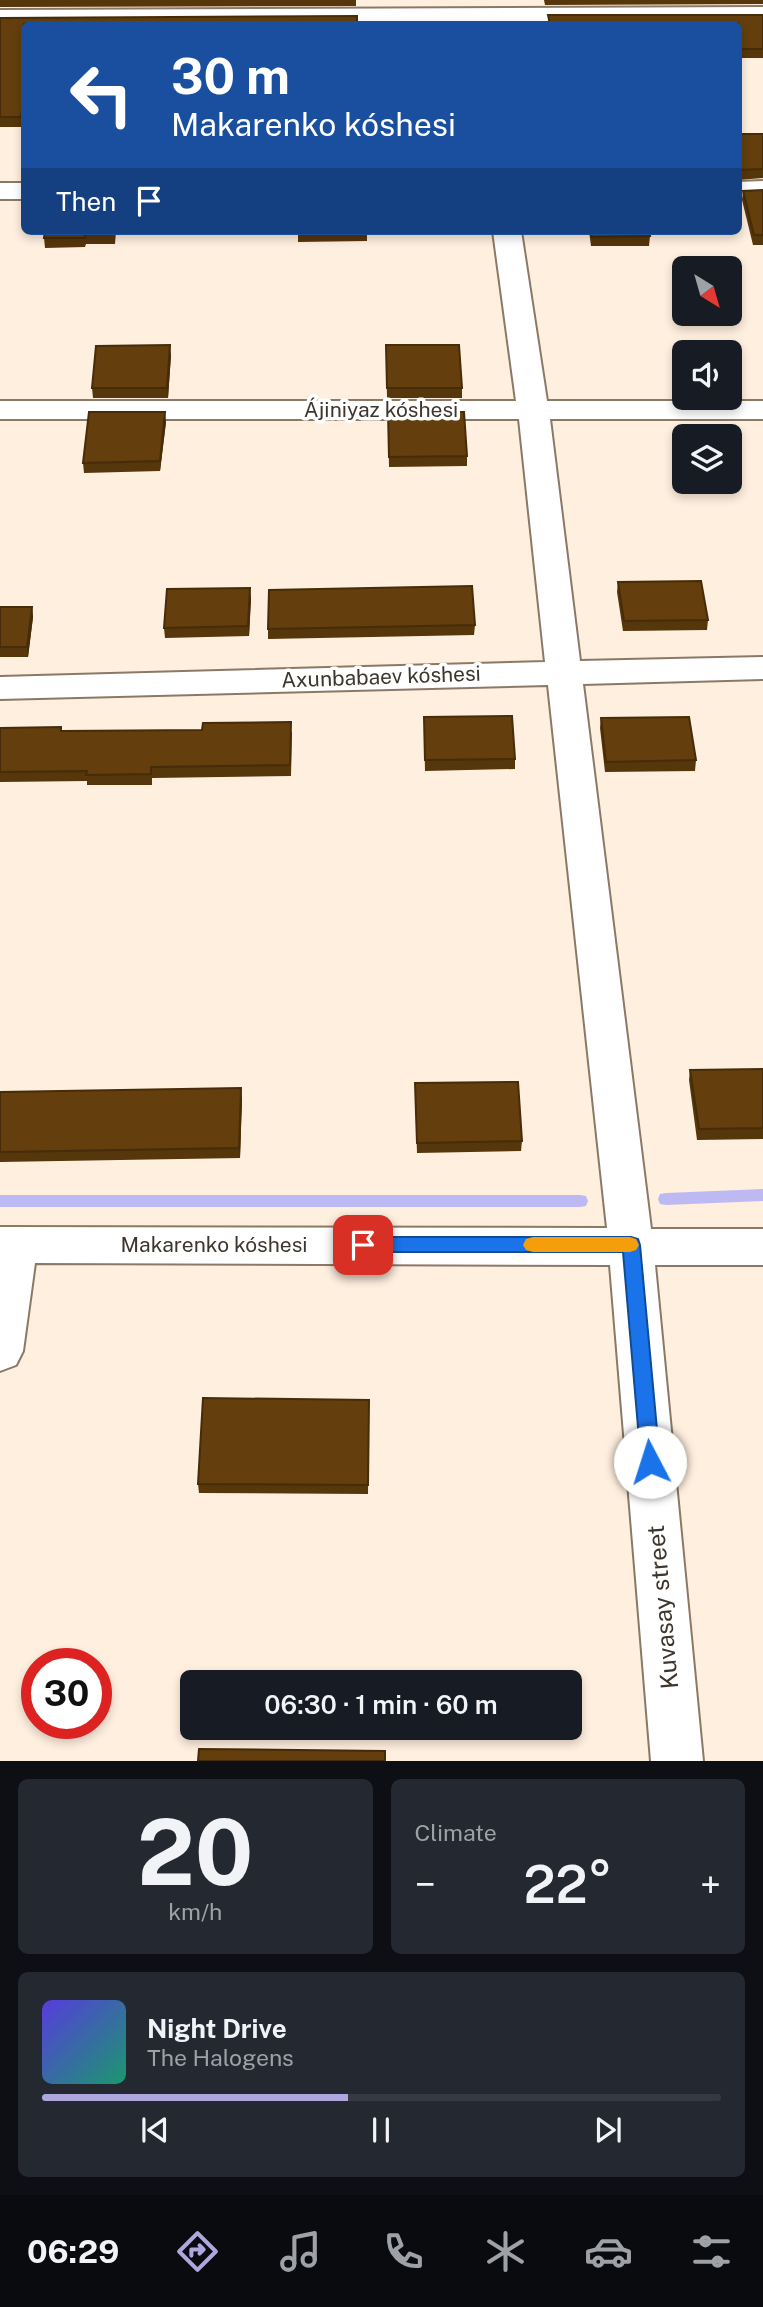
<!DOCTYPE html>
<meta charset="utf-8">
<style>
body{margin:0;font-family:"Public Sans",sans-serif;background:#242831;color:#f1f3f6;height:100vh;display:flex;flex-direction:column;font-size:26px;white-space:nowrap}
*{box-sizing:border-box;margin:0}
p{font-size:23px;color:#9ea1a6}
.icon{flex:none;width:38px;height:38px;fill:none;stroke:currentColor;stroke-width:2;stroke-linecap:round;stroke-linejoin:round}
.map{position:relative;height:1761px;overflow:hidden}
.drawer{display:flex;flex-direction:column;gap:18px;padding:18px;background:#0d0f14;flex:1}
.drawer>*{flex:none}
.banner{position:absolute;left:21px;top:21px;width:721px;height:214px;border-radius:10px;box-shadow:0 4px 10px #0003;background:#1a4fa0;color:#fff;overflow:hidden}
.needle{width:46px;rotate:143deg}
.buttons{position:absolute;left:672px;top:256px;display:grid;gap:14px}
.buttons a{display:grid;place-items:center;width:70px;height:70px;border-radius:10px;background:#171b24;box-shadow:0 4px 10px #0003;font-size:35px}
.speed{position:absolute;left:21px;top:1648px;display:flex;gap:14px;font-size:35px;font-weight:700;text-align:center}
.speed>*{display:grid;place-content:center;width:91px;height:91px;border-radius:50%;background:#171b24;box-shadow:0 4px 10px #0003;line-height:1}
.speed .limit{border:10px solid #d22;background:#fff;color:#111}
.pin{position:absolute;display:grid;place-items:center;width:60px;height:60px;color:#fff;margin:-30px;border-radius:14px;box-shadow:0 4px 10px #0006}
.me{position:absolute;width:77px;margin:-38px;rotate:355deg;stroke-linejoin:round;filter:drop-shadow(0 0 5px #0008)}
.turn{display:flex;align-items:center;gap:24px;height:147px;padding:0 35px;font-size:32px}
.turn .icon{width:91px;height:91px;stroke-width:2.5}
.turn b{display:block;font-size:49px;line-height:60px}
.then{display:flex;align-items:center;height:66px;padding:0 35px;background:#0003;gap:14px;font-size:26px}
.big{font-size:52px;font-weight:600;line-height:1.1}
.drawer .widget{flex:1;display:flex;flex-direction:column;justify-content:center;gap:10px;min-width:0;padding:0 24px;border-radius:10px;background:#242831}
.drawer .dial{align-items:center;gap:0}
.dial b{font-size:91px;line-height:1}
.song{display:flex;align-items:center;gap:21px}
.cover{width:84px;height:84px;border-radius:10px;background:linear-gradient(135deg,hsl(250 70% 55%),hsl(160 70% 35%))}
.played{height:7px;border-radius:4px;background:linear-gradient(90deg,#b0a6de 45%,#363941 45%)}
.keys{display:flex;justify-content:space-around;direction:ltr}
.heat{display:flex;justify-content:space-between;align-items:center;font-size:38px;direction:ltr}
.drawer .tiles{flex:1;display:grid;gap:18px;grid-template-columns:1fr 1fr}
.widget:last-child{grid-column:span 2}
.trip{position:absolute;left:180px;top:1670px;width:402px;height:70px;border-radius:10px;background:#171b24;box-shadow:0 4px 10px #0003;font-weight:600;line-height:70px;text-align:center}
.dock{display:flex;height:112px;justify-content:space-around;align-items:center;background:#090b0e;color:#9ea1a6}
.dock .icon{width:49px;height:49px}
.dock .on{color:#b0a6de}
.dock b{font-size:32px;color:#f1f3f6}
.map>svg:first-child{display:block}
</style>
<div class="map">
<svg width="763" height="1761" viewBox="0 0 763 1761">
<rect width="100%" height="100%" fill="#ffefdf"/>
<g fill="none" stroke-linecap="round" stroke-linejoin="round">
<path fill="#bdbaf3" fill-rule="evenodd" d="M763,1189V1201L666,1205L660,1204L658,1199L660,1194L666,1193Z
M0,1195H580L586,1196L588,1201L586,1206L580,1207H0Z"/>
<defs>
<path id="minor" d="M763,7V21L0,24V10Z
M763,181V197L738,198V182Z
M0,183H24V199H0Z
M493,231H521L547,401H763V419H550L580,661L763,657V679L583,684L651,1229H763V1265H655L703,1761H651L610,1265L35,1263L23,1351L16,1365L0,1371V1227L607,1228L548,685L0,699V677L545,662L519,419H0V401H516Z"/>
</defs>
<use href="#minor" stroke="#8a7967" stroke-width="4"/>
<use href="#minor" fill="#fff" fill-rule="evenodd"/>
</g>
<path fill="#56360b" d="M0,0H356V6L0,7Z
M544,0H763V4L545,5Z
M548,15H763V58H738V24H548Z
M0,18L24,24V113L22,127H0Z
M738,134H763V178L738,180Z
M763,190V245H753L742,200L743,191Z
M116,231L115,244H86L85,247L45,248L44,238Z
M298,231H367V241L298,242Z
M589,231H649L650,236L649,246H591Z
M386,345L462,388V398H387Z
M171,355L168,398H93L92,388Z
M388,412L467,456V466L389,467Z
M166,422L160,471L84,473L83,463Z
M618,582L708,620L707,630L623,631L617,592Z
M251,598L249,636L165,638L164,628Z
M0,607H32L33,617L28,657H0Z
M475,625L474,635L268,639V629Z
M424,717L515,759V769L425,771Z
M601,718L696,760L695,771L605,772L600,728Z
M0,728L62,731L292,732L291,776L152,778V785H87V781L0,782Z
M763,1069V1139L697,1140L689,1080L690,1070Z
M0,1092L242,1098L240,1158L0,1162Z
M415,1094L522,1141L521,1151L417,1153Z
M369,1400L368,1494L199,1493L198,1484Z"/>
<path fill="#462c09" d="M24,98V113L22,127L21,117Z
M170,345L171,355L168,398L167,388Z
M165,412L166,422L160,471V461Z
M250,588L251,598L249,636L248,626Z
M32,607L33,617L28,657L27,647Z
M241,1088L242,1098L240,1158L239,1148Z"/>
<path fill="#643f0d" stroke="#462c09" stroke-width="2" d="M548,15H763V49H738V24H550Z
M357,16V24H24V98L21,117H0V18Z
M738,134H763V169L738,170Z
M763,190V235H754L743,191Z
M45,231H114V234H85V238H44Z
M298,231H367V232H297Z
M591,231H649L650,236L592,237Z
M170,345L167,388H92L96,346Z
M386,345H459L462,388H387Z
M89,412H165L160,461L83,463Z
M388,412H464L467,456L389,457Z
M701,581L708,620L624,621L618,582Z
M472,586L475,625L268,629L269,590Z
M250,588L248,626L164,628L167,589Z
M0,607H32L27,647H0Z
M512,716L515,759L425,760L424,717Z
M689,717L696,760L606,762L601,718Z
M291,722L290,765L151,767V774L86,775L87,771L0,772V728L61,727V731L202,730L203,723Z
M763,1069V1128L699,1129L690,1070Z
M518,1082L522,1141L417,1143L415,1083Z
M241,1088L239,1148L0,1152V1092Z
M203,1398L369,1400L368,1485L198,1484Z
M199,1749L385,1751V1761H198Z"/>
<path fill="#1a73e8" stroke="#114b97" stroke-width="2" d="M363,1237H631L638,1239L640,1245L660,1462L657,1468L650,1471L643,1468L641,1462L623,1252H363L357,1250L354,1245L357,1240Z"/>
<path fill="#f59e0b" d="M533,1237H630L636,1239L639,1245L636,1250L630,1252H533L526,1250L523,1245L526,1239Z"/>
<g text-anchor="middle" stroke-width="7" stroke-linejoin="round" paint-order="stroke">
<g font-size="21" fill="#3d362e" stroke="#fff">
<text x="381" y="417">Ájiniyaz kóshesi</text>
<text transform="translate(381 677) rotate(-2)" y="7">Axunbabaev kóshesi</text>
<text x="214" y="1252">Makarenko kóshesi</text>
</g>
<g font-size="24" fill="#3d362e" stroke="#fff">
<text transform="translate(663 1607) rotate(-95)" y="8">Kuvasay street</text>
</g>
</g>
</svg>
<div class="buttons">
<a><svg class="needle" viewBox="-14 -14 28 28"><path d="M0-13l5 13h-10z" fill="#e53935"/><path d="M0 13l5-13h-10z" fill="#9ea1a6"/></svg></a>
<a><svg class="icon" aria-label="sound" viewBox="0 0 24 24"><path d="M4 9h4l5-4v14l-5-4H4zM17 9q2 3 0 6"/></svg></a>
<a><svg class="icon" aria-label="layers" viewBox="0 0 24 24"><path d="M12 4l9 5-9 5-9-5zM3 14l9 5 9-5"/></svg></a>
</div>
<div class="speed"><div class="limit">30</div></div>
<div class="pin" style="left:363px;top:1245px;background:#d93025"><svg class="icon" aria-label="arrive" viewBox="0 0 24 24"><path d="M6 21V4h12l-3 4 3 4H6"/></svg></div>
<svg class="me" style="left:650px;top:1462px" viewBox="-20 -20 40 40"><circle r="19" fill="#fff"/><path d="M0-13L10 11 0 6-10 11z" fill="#1a73e8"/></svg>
<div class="trip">06:30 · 1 min · 60 m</div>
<div class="banner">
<div class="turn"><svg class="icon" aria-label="left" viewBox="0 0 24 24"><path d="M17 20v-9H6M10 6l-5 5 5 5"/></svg><div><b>30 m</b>Makarenko kóshesi</div></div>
<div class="then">Then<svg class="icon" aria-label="arrive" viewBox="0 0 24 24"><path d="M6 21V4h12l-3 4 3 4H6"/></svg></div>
</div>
</div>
<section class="drawer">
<div class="tiles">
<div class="widget dial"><b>20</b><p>km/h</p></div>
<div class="widget"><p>Climate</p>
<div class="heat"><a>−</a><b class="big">22°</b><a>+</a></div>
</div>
<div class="widget">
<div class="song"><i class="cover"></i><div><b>Night Drive</b><p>The Halogens</p></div></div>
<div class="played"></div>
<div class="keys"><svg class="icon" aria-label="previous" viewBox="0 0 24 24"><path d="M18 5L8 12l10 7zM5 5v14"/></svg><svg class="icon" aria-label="pause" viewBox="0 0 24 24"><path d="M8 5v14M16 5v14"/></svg><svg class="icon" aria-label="next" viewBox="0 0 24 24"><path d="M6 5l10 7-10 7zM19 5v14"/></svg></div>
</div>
</div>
</section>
<nav class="dock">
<b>06:29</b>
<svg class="icon on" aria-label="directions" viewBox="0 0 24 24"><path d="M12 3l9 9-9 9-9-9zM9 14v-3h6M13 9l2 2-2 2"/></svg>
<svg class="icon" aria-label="music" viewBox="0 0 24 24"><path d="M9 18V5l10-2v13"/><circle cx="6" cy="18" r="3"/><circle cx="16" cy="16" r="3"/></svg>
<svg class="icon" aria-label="phone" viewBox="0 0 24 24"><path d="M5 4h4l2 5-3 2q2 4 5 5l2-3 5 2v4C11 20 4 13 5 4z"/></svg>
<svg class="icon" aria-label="climate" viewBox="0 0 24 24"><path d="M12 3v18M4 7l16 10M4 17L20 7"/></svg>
<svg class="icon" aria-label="car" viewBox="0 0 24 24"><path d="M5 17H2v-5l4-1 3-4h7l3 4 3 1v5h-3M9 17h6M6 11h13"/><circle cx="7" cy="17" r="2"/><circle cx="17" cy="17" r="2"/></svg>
<svg class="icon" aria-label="filters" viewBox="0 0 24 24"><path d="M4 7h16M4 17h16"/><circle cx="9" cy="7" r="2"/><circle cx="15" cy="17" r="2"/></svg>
</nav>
